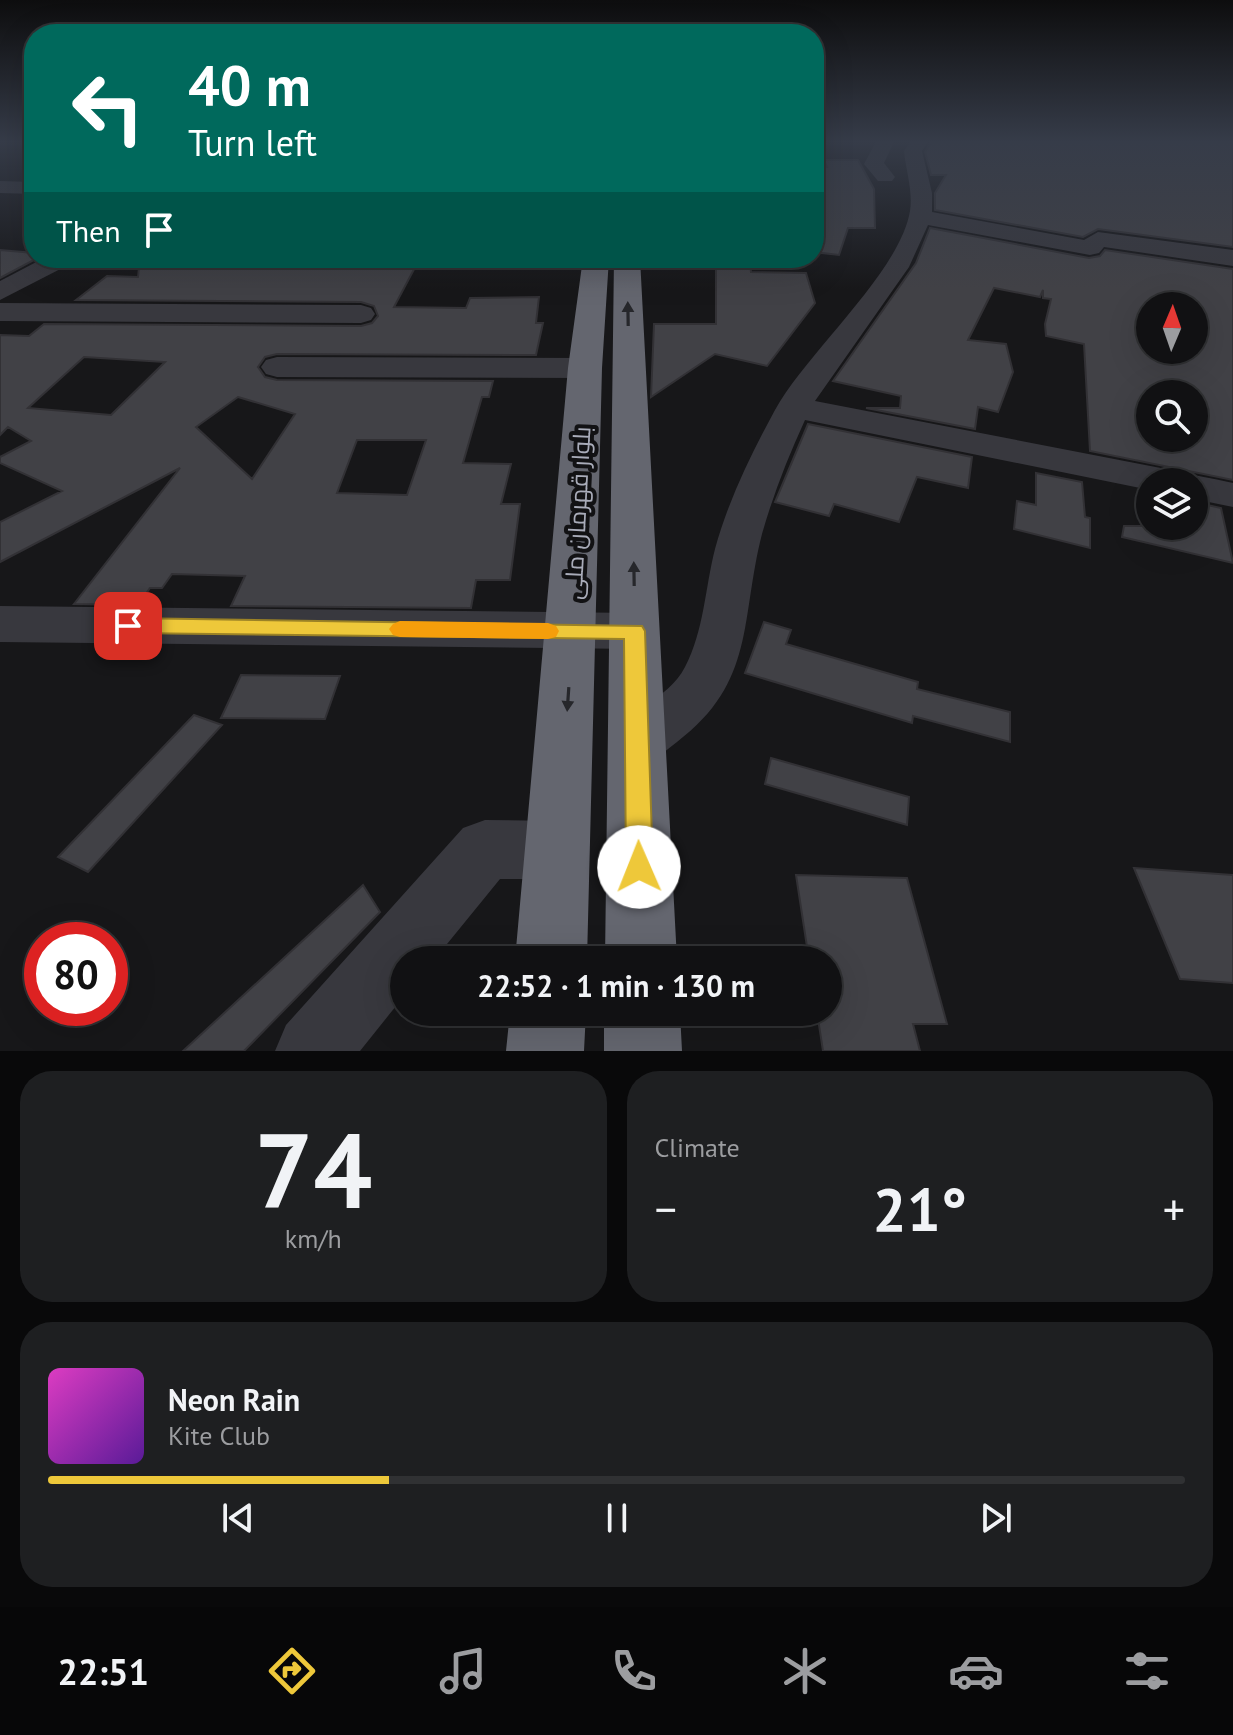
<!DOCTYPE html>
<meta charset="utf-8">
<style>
body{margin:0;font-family:"PT Sans",Cairo,sans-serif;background:#1e1f21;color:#f1f3f6;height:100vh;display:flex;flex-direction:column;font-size:30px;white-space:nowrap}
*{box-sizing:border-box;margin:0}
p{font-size:26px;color:#9c9da0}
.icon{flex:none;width:44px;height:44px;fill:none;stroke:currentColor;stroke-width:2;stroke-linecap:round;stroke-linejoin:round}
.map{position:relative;height:1051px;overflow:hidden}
.drawer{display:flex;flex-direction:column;gap:20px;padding:20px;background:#09090a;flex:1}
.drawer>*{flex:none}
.guide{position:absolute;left:24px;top:24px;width:800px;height:244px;border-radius:32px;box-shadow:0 8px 32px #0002,0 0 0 2px #303133;background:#00695c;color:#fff;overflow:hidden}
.needle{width:52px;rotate:2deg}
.buttons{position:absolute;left:1136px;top:292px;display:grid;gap:16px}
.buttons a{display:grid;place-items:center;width:72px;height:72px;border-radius:50%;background:#111113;box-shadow:0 8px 32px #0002,0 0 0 2px #303133;font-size:40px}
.speed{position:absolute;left:24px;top:922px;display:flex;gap:16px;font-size:40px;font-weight:700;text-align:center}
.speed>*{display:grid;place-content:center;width:104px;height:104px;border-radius:50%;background:#111113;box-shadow:0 8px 32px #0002,0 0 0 2px #303133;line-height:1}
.speed .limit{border:12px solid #d22;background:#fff;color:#111}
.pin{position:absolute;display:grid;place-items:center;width:68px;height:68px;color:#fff;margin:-34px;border-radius:16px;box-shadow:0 4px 12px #0006}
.me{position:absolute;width:88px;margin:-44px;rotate:359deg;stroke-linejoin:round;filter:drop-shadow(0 0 6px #0008)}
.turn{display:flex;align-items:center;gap:28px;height:168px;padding:0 32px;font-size:36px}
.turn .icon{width:104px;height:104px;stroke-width:2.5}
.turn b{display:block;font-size:56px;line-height:68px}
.then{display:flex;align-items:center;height:76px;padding:0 32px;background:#0003;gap:16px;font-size:30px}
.big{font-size:60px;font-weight:700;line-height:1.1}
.drawer .tile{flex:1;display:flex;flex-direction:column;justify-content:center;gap:12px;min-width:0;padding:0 28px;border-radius:32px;background:#1e1f21}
.drawer .dial{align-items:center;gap:0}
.dial b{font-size:104px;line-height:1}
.song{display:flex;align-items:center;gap:24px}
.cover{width:96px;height:96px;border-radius:12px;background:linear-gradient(135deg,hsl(310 70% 55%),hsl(270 70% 35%))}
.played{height:8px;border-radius:4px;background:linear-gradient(90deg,#eec83a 30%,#303133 30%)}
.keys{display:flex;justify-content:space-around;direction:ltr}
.heat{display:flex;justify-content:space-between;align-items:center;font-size:44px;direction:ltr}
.drawer .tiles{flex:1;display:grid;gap:20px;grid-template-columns:1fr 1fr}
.tile:last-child{grid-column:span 2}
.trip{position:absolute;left:390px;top:946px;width:452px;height:80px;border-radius:40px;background:#111113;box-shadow:0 8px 32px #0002,0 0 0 2px #303133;font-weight:700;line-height:80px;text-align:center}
.dock{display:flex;height:128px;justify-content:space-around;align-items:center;background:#070708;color:#9c9da0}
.dock .icon{width:56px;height:56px}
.dock .current{color:#eec83a}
.dock b{font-size:36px;color:#f1f3f6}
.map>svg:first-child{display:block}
</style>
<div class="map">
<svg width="1233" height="1051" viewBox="0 0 1233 1051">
<rect width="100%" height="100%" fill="#171719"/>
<path fill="#414146" stroke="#323135" stroke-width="2" fill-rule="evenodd" d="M931,142H1233V247L1098,229L1083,237L935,210V193L946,175H931L925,152Z
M824,160H858L874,189L875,228H848L839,255L814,252V194H822L814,177V167H827Z
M930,228L1089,258L1100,256L1105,250L1233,269V480L1090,451L1084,344L1046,336L1045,324L1051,299L1043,298V290L1040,297L994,288L968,340L1006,344L1013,372L998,412L978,407L975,429L866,408H900L901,396L833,381L916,263ZM1150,306H1194V350H1150ZM1150,394H1194V438H1150Z
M0,250L34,253V260L0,278Z
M140,258H420L394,307L466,308L470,298L539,297L536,323H543L536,355L277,354L265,357L258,367L265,377L277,380L493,381L489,397H482L463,463L511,464L501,504H520L510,580H476L471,608L231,606L245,576L172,574L162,588H150L138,605L74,604L180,468L0,562V522L62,491L0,463V457L31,441L8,427L0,435V335L29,336L44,324L361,326L372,323L378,316L374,306L361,302L76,300L107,276L138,277ZM84,357L165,362L111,415L28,408ZM238,397L295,414L252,479L196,427ZM357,440H426L407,495L337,493Z
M716,258L750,261L751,272L806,273L815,303L767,366L715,354L651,397L654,324H716Z
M808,424L972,457L968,488L917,477L899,522L834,504L829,516L775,502Z
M1036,473L1082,482L1085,517L1090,518V548L1014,529L1017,501L1036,505Z
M1194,502L1221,508L1233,563L1122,537L1124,526H1194Z
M764,622L791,630L786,644L918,682L917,689L1010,712V742L913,716L912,723L745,673Z
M241,675L340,676L325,719L221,718Z
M194,715L222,725L88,872L58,857Z
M771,758L909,797L907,825L765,784Z
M1134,868L1233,875V983L1180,979Z
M796,875L907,878L947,1024H913L920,1051H823L817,1012H828V960H809Z
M363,885L380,912L244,1051H183Z"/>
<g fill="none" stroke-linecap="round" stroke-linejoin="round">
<path fill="#38383e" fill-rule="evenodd" d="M876,142H894L884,163L895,177L892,181H878L864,164Z
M910,142H928L922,151L932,193V212L1084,240L1098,232L1233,250V266L1104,247L1099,253L1090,255L928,225L909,267L815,401L1171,470C1191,475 1211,478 1233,483V507L1194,499V482H1150V490L805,420C788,457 773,495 762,534C740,620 756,682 677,742C654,760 646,769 617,759L609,742C627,706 667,702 685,667C704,631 705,588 715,549C728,501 751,454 775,410C807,352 900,272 910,211C913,191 906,171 904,151Z
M0,181L34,182V194L0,193Z
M44,258H76L72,263L0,300V281Z
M0,303L361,305L371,308L375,314L371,320L361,323L0,321Z
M277,357L585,358L596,361L601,368L596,375L585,378L277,377L266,374L261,367L266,360Z
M0,606L635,613L652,618L659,631L652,644L635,649L0,642Z
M485,820L558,821L580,829L589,850L580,871L558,879H500L434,960H404V996L360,1051H275L286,1025L463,828Z"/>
<path fill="#64666f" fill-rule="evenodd" d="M583,258H609L602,368L587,960H515L568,368Z
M614,258H640L677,960H605Z
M510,1012H586L584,1051H506Z
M604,1012H680L682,1051H604Z"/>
</g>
<defs><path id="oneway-solid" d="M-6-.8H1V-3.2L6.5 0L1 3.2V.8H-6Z" transform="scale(2)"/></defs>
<g fill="#26272b">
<use href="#oneway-solid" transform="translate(628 314) rotate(-91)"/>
<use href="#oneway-solid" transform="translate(634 574) rotate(-91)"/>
<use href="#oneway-solid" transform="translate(568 699) rotate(94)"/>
</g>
<linearGradient id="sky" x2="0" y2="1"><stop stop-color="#0d0d0e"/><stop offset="0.49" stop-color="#363c49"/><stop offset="1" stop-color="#363c49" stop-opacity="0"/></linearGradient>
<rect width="1233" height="289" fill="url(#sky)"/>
<path fill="#eec83a" stroke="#9b8226" stroke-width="2" d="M128,618L642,626L645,631L653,867L649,876L639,880L630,876L626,867L624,639L128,633L121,631L118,626L121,620Z"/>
<path fill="#f59e0b" d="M400,621L548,623L556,626L559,631L556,637L548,639L400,637L393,635L389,629L393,624Z"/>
<g text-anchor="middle" stroke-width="8" stroke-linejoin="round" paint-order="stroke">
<g font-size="24" fill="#a9acb9" stroke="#121214">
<text transform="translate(578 513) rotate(-87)" y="8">بلوار قهرمان ملی</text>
</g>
</g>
</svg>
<div class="buttons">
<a><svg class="needle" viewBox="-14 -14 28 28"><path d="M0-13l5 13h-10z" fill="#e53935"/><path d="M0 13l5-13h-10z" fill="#9c9da0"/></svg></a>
<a><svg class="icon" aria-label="search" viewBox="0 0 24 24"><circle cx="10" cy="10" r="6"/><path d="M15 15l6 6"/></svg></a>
<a><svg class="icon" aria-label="layers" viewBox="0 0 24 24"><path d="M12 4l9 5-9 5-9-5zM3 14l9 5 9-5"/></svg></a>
</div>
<div class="speed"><div class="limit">80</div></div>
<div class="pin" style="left:128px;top:626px;background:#d93025"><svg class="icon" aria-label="arrive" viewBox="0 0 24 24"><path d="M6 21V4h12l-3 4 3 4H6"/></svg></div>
<svg class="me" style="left:639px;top:867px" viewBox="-20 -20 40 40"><circle r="19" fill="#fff"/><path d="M0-13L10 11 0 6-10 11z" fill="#eec83a"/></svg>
<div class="trip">22:52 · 1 min · 130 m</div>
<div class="guide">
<div class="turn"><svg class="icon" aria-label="left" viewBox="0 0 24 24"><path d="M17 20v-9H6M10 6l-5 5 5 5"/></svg><div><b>40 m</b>Turn left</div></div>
<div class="then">Then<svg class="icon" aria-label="arrive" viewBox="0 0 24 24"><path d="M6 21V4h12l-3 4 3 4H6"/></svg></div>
</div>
</div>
<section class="drawer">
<div class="tiles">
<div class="tile dial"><b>74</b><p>km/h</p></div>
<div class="tile"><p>Climate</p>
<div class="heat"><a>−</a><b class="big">21°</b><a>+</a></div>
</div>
<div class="tile">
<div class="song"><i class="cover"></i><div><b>Neon Rain</b><p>Kite Club</p></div></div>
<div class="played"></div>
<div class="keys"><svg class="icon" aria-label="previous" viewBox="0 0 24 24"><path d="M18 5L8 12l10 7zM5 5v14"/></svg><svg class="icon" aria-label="pause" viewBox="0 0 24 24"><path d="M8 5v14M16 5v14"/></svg><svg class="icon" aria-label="next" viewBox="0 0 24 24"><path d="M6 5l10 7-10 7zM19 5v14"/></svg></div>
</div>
</div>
</section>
<nav class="dock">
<b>22:51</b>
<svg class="icon current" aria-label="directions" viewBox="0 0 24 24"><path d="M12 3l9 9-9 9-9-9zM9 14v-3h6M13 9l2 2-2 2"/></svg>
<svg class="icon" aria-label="music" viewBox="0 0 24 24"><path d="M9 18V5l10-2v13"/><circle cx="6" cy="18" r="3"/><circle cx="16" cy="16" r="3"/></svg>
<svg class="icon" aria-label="phone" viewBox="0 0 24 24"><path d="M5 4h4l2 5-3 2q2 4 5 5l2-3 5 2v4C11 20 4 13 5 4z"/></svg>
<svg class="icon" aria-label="climate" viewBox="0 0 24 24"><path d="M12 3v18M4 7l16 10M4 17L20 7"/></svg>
<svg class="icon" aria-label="car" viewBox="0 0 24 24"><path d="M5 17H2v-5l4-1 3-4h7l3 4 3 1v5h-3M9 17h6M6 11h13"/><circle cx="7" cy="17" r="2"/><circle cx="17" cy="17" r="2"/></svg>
<svg class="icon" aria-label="filters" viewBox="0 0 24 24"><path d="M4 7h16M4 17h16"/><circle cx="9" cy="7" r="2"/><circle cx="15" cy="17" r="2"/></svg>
</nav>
